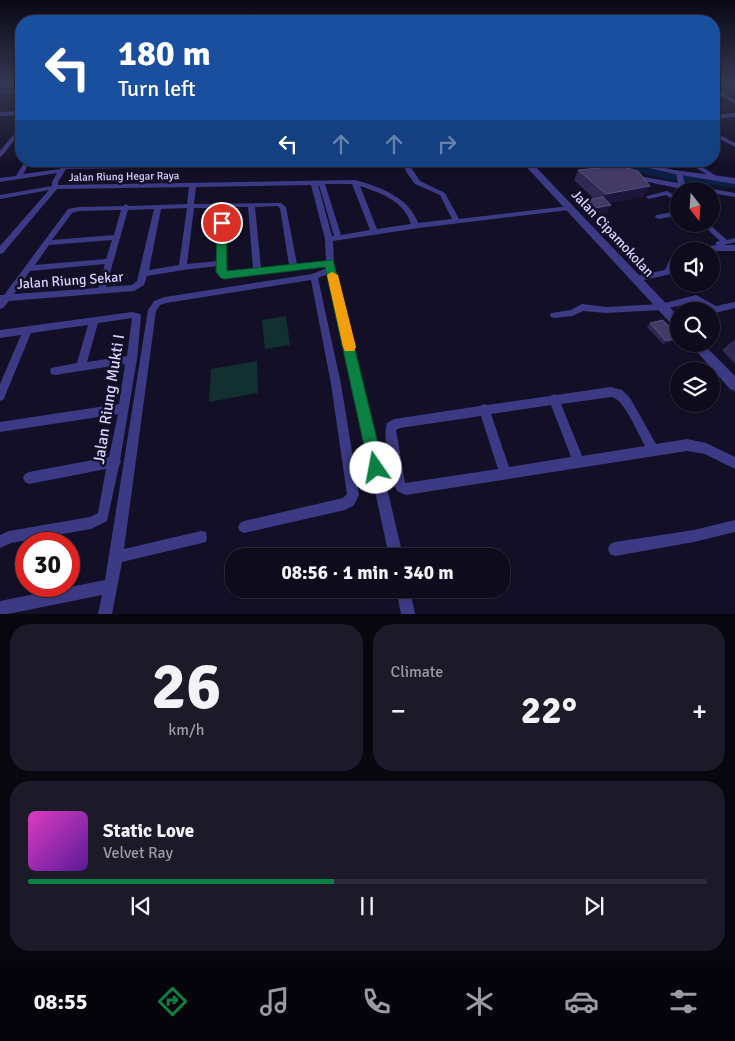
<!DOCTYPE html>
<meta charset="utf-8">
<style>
body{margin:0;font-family:Signika,sans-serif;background:#1c1929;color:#f1f3f6;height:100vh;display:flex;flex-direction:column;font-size:19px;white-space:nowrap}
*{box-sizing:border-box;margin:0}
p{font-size:16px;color:#9b9ba3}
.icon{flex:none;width:28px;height:28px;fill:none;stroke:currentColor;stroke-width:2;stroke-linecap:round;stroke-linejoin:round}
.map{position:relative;height:614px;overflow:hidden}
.panel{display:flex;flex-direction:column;gap:10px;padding:10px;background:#08060f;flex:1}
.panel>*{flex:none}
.hud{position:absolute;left:15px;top:15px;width:705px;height:152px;border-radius:20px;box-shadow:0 1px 4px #0004,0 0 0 1px #2e2b3b;background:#1a4fa0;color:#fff;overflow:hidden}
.needle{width:32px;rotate:163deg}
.fabs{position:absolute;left:670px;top:182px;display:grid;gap:10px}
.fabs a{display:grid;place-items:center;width:50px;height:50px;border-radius:50%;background:#0e0b1c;box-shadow:0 1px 4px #0004,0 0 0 1px #2e2b3b;font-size:25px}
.speed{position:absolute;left:15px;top:532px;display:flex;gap:10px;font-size:25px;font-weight:700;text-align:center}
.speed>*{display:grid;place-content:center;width:65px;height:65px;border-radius:50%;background:#0e0b1c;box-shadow:0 1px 4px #0004,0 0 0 1px #2e2b3b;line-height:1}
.speed .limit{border:8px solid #d22;background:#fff;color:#111}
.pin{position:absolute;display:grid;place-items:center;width:42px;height:42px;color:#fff;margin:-21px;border:2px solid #fff;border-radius:50%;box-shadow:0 1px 5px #0007}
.me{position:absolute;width:55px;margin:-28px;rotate:348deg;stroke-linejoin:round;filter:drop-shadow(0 0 4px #0008)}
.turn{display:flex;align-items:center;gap:18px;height:105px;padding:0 20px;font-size:22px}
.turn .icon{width:65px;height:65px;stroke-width:2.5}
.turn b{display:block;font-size:35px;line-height:42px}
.lanes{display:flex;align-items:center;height:48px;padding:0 20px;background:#0003;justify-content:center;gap:25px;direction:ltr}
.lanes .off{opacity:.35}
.big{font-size:38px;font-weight:800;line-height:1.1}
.panel .tile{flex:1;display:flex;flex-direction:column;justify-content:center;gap:8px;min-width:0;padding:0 18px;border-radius:20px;background:#1c1929}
.panel .dial{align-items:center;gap:0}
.dial b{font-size:65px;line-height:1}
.song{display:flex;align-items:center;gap:15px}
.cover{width:60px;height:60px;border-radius:8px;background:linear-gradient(135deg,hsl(310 70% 55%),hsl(270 70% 35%))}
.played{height:5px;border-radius:2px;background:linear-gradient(90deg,#0b8043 45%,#2e2b3b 45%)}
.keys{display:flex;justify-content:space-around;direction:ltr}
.heat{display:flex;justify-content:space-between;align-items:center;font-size:28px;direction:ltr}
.panel .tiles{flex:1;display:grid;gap:10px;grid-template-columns:1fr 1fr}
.tile:last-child{grid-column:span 2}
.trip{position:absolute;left:225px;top:548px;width:285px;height:50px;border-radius:20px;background:#0e0b1c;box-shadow:0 1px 4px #0004,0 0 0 1px #2e2b3b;font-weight:800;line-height:50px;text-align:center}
.dock{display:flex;height:80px;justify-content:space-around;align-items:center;background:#06040b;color:#9b9ba3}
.dock .icon{width:35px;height:35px}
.dock .current{color:#0b8043}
.dock b{font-size:22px;color:#f1f3f6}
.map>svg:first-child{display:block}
</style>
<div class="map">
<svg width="735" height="614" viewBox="0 0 735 614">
<rect width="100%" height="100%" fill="#130f26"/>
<path fill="#12302f" d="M286,316L290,345L265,349L262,320Z
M257,361L258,393L209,402L211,369Z"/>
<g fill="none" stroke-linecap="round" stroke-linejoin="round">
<path fill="#0a1f44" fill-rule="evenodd" d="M599,161H618L666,173L735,182V188L666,179L600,163Z"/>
<path fill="#3d3a85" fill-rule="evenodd" d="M0,82H7L0,84Z
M735,88V90L723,93L735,100V104L717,93Z
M21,89V91L0,93V91Z
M21,111V115L0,116V112Z
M735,113V117L714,119V115Z
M21,127V132L2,156L0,157V151L19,128Z
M714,132L735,143V147L714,136Z
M25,161H31L23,174L60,169L64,161H70L68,165L264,163L266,164V166L66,169L58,182V185L355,180C380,187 409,197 418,223L452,219L440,195L415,184L407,173L403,165L412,161H422L410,166L420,181L445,193L459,219L569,206L572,208L569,210L419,228L333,241L334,263L403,556H389L328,274L318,278L341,384L359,495L354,505L345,510L244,533L240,531L238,527L240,523L244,521L343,498L347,494L331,384L311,280L166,303L160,305L156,311L124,549L201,531L206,532L207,537L206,542L122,562L112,614H98L102,595L8,614H0V601L105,580L148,310L154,301L165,297L312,274L327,268V266L224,278L221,277L218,272V266L183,270L147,276L144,285L134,291L9,301L3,308L0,309V295H4L68,209L79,207L123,206L126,204L129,206L187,204L189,187L57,189L3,253L0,254V246L49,190L0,199V195L52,186V182L57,173L0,182V178L16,176ZM325,184H352L370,230L341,235ZM311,185L325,239L326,261L297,264L286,207L281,203L194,204L196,187ZM318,185H319L334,236H332ZM360,186C381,193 404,201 411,224L377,229ZM277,206L280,208L289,265L261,268L255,207ZM225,207H248L253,269L226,272ZM187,208L179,265L149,270L161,209ZM194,208H218V261L187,264ZM154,209L137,281L132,285L106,287L128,210ZM121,210L114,235L52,240L72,213L79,211ZM112,240L106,259L35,265L49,245ZM105,264L98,288L14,294L30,271Z
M580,161H590L614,171L609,172Z
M685,161H693L721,179L720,180H716Z
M679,171L682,173L685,184L735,193V197L711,193V191L682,189L633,179L630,177L633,175L678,183L676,173Z
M667,191L679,198V203L666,195L649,199L646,197L647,196Z
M679,211V215L659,219L655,217L656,215Z
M702,224H709L727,240L735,238V242L724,245H735V251H694L698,248L716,245V242L720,241Z
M679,253V260L671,274L635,282L631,279L635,276L665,270L670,259Z
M696,295L716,306L735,302V308L715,313L695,302L661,310L606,313L583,311L573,316L554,318L551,317L550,315L551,313L571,310L582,304L606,307L661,304Z
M132,312L140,314L141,316L137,359L120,460L121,462L119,466L107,521L91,529L11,543L0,548V535L9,531L90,517L98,513L106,469L29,484L25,482L23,478L25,474L29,472L109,457L118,414L0,432V422L119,404L125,364L55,375L51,374L50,371L51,368L77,363L88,325L31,333L5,396L4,399L0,401V384L21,335L0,338V330ZM132,318L127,356L87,362L98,323Z
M611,387L622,390L630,398L656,444L687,439L706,443L735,457V469L705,454L687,451L406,495L397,491C391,478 382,436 387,423L394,419L480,406L484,404L487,405L550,396L554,394L556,395ZM611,397C624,398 638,434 645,446L582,456L561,404ZM551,405L571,457L509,467L491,414ZM481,416L498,469L405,483L396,430L400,428Z
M735,520V532L694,542L615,556L610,554L608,549L610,544L615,542L694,530Z
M396,589H410L415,614H401Z"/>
<path fill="#3d3a85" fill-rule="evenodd" d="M521,161H530L679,317V330L675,328Z
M618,161H634L674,170L735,178V184L674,174Z
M690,344H703L735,376V391L730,389Z"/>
</g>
<path fill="#312854" d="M578,170L644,196L609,203L611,205L607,212L591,215L583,207L587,200L594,199L574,180Z
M650,323L676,341L663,344L647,327Z
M734,340H735V364L722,350Z"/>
<path fill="#1d163a" d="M650,186L644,196L600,205L606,194Z
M611,205L607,212L591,215L595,208Z
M679,338L676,341L663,344L666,341Z"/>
<path fill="#433a66" stroke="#5a527e" d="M619,166L638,171L650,186L606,194L578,170Z
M603,197L611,205L595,208L587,200Z
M663,320L679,337V338L666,341L650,323Z"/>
<linearGradient id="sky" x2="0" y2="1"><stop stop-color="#0a0815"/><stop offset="0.49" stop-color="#333752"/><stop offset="1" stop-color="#333752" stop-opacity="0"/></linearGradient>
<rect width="735" height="168" fill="url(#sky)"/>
<path fill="#0b8043" stroke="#07532c" d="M222,220L226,223L227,271L333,260L384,468L382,474L376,476L371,474L369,468L325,267L224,279L221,278L216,272L217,223Z"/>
<path fill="#f59e0b" d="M332,272L338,275L356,347L354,351H345L343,347L327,275Z"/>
<g text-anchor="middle" stroke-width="5" stroke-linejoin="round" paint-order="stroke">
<g font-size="11" fill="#d9d4ff" stroke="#130f26">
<text transform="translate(124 176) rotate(-1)" y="4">Jalan Riung Hegar Raya</text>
</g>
<g font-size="14" fill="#d9d4ff" stroke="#130f26">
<text transform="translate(613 233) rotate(47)" y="5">Jalan Cipamokolan</text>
<text transform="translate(70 280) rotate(-4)" y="5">Jalan Riung Sekar</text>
</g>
<g font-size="16" fill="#d9d4ff" stroke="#130f26">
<text transform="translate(108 399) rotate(-81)" y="6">Jalan Riung Mukti I</text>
</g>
</g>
</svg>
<div class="fabs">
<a><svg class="needle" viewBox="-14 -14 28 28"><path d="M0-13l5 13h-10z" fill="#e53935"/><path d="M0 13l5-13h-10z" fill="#9b9ba3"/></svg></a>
<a><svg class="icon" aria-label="sound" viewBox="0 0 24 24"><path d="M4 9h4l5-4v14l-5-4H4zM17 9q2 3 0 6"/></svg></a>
<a><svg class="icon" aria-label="search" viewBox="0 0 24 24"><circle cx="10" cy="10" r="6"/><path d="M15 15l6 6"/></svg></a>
<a><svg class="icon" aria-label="layers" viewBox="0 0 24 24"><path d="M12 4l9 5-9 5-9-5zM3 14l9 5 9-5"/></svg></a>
</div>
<div class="speed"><div class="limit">30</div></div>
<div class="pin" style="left:222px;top:223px;background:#d93025"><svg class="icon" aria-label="arrive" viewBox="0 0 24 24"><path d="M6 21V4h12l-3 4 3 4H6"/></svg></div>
<svg class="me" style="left:376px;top:468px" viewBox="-20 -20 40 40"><circle r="19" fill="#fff"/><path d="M0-13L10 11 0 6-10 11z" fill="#0b8043"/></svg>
<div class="trip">08:56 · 1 min · 340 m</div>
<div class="hud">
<div class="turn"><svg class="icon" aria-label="left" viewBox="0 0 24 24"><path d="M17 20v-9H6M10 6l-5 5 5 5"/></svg><div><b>180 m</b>Turn left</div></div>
<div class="lanes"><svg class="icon" aria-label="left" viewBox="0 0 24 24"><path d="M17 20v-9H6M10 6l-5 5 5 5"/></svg><svg class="icon off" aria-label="ahead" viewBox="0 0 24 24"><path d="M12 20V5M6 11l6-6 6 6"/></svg><svg class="icon off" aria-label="ahead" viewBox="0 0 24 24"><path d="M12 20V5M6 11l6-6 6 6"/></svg><svg class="icon off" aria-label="right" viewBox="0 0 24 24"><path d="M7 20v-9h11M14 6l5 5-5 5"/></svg></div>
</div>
</div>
<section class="panel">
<div class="tiles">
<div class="tile dial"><b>26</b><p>km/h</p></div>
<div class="tile"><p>Climate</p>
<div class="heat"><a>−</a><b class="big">22°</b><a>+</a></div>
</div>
<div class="tile">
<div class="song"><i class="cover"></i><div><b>Static Love</b><p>Velvet Ray</p></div></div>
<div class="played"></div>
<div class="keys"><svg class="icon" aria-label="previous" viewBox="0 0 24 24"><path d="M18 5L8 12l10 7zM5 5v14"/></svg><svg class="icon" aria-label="pause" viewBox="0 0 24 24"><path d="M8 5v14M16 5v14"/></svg><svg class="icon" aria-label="next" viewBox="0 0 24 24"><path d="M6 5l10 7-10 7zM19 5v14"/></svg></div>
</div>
</div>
</section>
<nav class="dock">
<b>08:55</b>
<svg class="icon current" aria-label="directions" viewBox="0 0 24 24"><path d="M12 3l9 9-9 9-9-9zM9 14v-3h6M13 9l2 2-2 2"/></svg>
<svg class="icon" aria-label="music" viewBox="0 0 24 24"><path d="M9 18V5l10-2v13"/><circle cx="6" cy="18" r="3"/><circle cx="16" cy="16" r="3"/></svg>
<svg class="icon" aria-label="phone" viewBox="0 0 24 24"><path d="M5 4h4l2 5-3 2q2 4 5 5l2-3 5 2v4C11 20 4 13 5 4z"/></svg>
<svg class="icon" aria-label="climate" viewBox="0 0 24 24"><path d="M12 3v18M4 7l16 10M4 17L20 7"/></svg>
<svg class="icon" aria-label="car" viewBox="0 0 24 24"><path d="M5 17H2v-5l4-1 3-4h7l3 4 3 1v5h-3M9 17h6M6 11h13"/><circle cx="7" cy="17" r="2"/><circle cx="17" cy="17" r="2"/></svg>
<svg class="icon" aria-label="filters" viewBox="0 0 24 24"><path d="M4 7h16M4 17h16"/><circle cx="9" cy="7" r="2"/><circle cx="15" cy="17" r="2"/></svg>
</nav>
